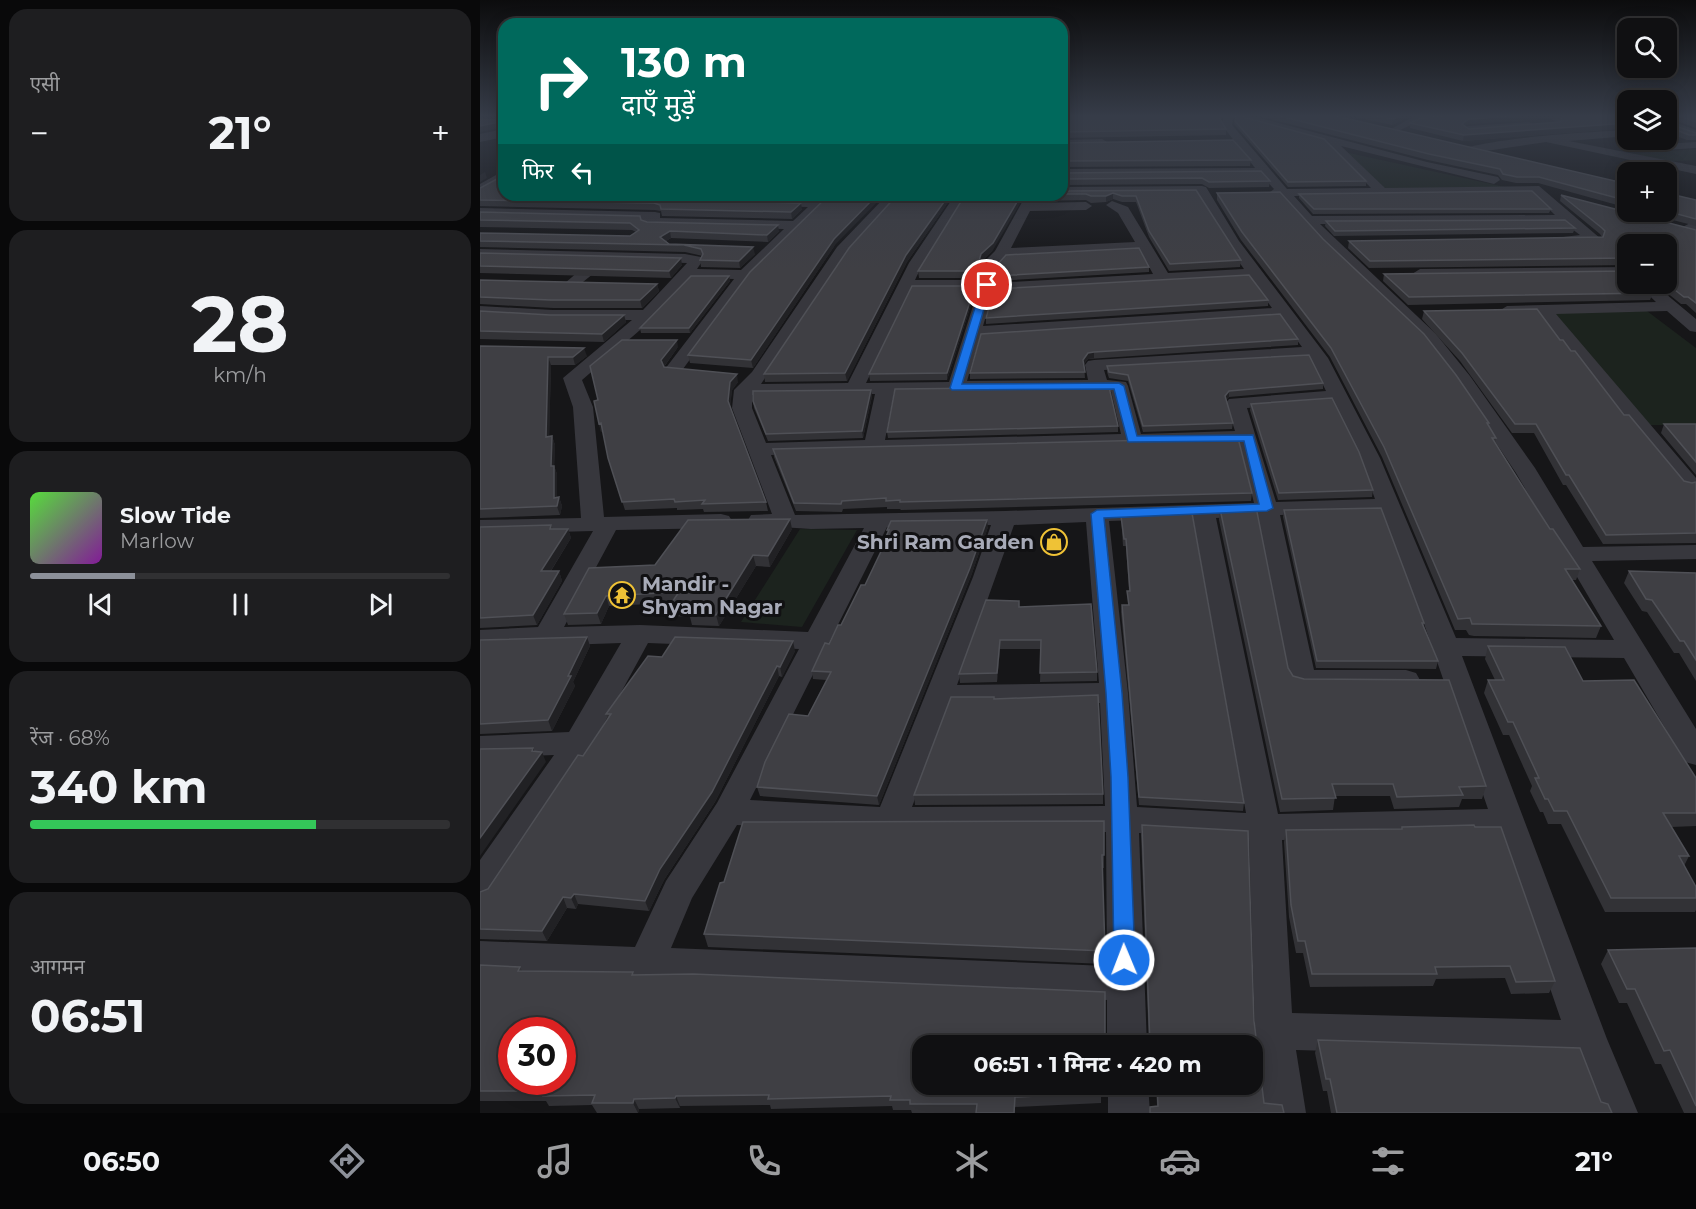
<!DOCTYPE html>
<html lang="hi">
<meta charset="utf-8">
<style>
body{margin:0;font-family:Montserrat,"Noto Sans Devanagari",sans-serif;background:#1e1e20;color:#f1f3f6;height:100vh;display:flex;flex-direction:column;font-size:22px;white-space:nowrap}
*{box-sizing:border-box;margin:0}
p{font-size:20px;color:#9c9d9f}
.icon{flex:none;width:33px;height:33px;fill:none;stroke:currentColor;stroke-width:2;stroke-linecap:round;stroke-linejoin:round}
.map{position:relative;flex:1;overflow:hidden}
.side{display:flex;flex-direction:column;gap:9px;padding:9px;background:#09090a;width:480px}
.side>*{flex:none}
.guide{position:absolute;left:18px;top:18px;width:570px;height:183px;border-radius:18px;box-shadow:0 3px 15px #0003,0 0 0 2px #303032;background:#00695c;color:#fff;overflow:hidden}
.tools{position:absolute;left:1137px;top:18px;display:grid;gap:12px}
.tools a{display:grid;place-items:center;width:60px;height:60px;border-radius:12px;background:#101012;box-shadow:0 3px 15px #0003,0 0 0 2px #303032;font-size:30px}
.speed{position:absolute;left:18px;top:1017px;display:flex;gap:12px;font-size:30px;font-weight:700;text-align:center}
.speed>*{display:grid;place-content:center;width:78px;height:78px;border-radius:50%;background:#101012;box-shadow:0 3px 15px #0003,0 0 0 2px #303032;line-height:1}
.speed .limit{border:9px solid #d22;background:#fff;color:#111}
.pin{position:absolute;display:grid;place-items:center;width:51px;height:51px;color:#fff;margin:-26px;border:3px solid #fff;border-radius:50%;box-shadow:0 2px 6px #0007}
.me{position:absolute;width:66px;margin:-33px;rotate:359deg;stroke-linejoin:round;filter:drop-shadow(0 0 4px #0008)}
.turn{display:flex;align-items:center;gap:21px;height:126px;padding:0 24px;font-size:27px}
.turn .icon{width:78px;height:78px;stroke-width:2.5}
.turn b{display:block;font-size:42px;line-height:51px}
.then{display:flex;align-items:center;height:57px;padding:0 24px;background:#0003;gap:12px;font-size:22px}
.big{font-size:45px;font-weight:700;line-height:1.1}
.side .card{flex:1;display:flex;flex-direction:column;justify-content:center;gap:9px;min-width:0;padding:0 21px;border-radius:18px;background:#1e1e20}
.side .dial{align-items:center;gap:0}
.dial b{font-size:78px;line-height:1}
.song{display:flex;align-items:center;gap:18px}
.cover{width:72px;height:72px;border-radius:9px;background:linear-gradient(135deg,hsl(110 70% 55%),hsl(290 70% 35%))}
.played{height:6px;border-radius:3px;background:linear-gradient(90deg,#8c9099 25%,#303032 25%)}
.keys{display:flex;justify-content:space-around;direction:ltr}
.heat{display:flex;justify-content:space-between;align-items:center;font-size:33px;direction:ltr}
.charge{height:9px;border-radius:4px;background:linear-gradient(90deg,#34c759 68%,#303032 0)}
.trip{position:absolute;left:432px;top:1035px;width:351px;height:60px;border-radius:18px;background:#101012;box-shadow:0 3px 15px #0003,0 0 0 2px #303032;font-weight:700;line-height:60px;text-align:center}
.dock{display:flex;height:96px;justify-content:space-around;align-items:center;background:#060607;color:#9c9d9f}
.dock .icon{width:42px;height:42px}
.dock .current{color:#8c9099}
.dock b{font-size:27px;color:#f1f3f6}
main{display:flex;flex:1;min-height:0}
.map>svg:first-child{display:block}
</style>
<main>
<section class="side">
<div class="card"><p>एसी</p>
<div class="heat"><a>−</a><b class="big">21°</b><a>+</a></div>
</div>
<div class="card dial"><b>28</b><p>km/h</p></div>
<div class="card">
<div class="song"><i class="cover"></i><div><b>Slow Tide</b><p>Marlow</p></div></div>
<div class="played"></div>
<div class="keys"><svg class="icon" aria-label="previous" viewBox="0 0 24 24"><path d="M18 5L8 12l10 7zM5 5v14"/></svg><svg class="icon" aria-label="pause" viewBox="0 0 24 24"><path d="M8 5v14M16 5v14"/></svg><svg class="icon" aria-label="next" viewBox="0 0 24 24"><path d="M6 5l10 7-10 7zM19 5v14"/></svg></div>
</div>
<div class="card"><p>रेंज · 68%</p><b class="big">340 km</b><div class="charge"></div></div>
<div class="card"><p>आगमन</p><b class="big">06:51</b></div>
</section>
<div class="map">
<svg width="1216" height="1113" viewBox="0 0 1216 1113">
<rect width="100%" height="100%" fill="#161618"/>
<path fill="#1c231e" d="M1216,149V160L1184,162L1148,154Z
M860,151L1025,187L900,189Z
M1163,308L1216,348V425H1161L1047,311Z
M320,529L377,530L322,627L261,622Z"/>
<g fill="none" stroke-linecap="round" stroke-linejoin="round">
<path fill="#37373d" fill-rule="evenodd" d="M744,115H768L947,162L1018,177L1020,180L1014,184L861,146L905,188L1059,186L1121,239L1114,243H1083L1081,240L1083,237L1100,235L1084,223L840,224L956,334L990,376L1055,468L1103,547L1216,545V559L1112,561L1216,729V765L1205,762L1144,658L982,656L1127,1039L1158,1113H1116L1095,1058L816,1050L826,1113H784L775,1031L769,839L659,833L667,1046H627V1000L0,973V941L155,947L186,881L237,803L319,649L168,643L109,751L12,898L0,903V860L74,755L0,758V736L89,732L141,643L0,648V630L58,627L113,531L0,534V520L101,518L93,407L83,378L152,320H73L0,316V306L73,310H163L207,263L129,261L98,286L93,288L85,283L112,260L0,257V249L205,254L221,257L223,260L217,269L261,270L304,229L169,226L164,225V220L0,216V208L175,212L180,213V218L313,221L328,207L199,204L193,200L199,196L336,199L340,195H353L270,278L200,373H188L185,369L254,279L211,278L174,318L102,380L113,407L124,517L241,514L249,516L252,521L249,526L241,528L136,530L84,627L160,625L328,632L384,528L331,529L271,525L268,520L271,515L292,514L252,408L254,390L272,372L357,247L407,195H420L368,253L281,384L368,383L429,263L475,195H487L443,263L435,280H498L504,262L515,251L546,195H558L554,203L606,202L612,206L606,210L550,211L531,248L655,242L638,213L626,205L632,201L648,207L688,273L764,269L745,242L718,194L582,195V187L722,186L726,187L759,241L848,358L900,458L976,638L1134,640L1036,473L976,383L944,342L844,245L801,197L791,196L789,193L794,189L781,175L582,177V169L775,168L742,125ZM754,116L845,141L891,188L807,189L752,125ZM1052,193L1075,215L832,216L814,196ZM660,250L673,274L513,283C512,272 517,264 525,257ZM770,278L792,308L503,326L513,292ZM431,290H498L469,382L386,383ZM800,317L822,347L614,360L608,361L605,365L608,380L487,381L500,337ZM830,358L846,391L749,399L746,403L755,431L661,434L648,386L646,382L627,380L624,370ZM631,391L641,434L405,440L414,393ZM395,394L385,440L286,443L272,408V395ZM852,402L880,458L895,499L796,502L767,408ZM759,443L774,503L525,511L315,515L291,455ZM901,512L942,618L1008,809L798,814L736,518L777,516L808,679L812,686L822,689L926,690L936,687L940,680L936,673L926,670H834L800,515ZM713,518L766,813L657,807L648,693L629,521ZM606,522L619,683L477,685L534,525ZM511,525L493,577L400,807L270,800L407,527ZM620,703L625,806L432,807L470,705ZM257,825L411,833L626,832L627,966L191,948L212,898ZM1017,834L1081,1020L812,1013L802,840Z
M937,115H974L969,118L939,121L914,133L909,130Z
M1061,115H1074L1090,122L1085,125Z
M1186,119L1216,130V137L1186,126Z
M1048,122L1052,123V127L988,132L983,129L988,126Z
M1148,130V136L1089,141L1216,166V174L1066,142L999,152L968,161L962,158C985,138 1112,132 1148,130Z
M622,139L627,142L626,144L582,146V140Z
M1216,142V148L1152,152L1146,149L1152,146Z
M16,175L22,179L20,182L0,193V184Z
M1216,220V229L1211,232L1216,235V246L1211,245L1195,231Z
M1148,267V276L940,279L932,274L940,269Z
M1157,284H1174L1216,319V332L1210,331L1187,311L1076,314L1216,478V488L1209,490L1201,488L1059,315L1027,316L1019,311L1027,306L1176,302Z
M628,1084H668L670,1113H628Z"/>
<path fill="#37373d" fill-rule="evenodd" d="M24,129V137L0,142V134Z"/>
</g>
<path fill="#323236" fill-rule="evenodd" d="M582,115L741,120L746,129V135L582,138Z
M775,115H852L1148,184V208L1058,183H1036L1022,180L1018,175L948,160Z
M867,115H933L912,125Z
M971,115H1148V128L983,141L930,128V123ZM1075,118L1081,121L1080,122L989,129L985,126L988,124Z
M1186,115H1216V128L1186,117Z
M755,121L886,181V186L808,187L754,124Z
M1186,121L1187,123L1216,135V140H1207L1186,132Z
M582,143L771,160L770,166L582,167Z
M781,171L790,181L789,187L729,188L722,184L582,185V173Z
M0,188L194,197L198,200L322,209L312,219L182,216L181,211L175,210L0,206Z
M716,190L761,260L760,267L689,271L669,237L656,202H642L633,199L626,202L611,203L606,200L558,201V195H582V191Z
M737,193L1009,423L1008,426L1016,438L1015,444L1057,509L1100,569L1096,580H1092L1121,626L1116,638L994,636L989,635L986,630H975L902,457L850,357L761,240L737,200Z
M819,194L1071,209L1069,213L833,214L819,198Z
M256,195H337L335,197Z
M417,195H473L427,262L367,381L285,382L284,374Z
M1081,195L1216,230V313L1206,304H1201L1176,284H1186V244H1148V265L889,268L868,248L869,241L1122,237L1120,234L1080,201Z
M1216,200V226L1162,212H1186Z
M0,212L160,216L161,220L167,222L299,231L288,242L191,238L186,241L189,244L275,254L260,268L221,267L220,260L223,256L205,252L0,247V233L150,236L156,232L152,230L0,227Z
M846,221L1095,228L1093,233L854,236L845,226Z
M355,245L273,368L210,363L208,355Z
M513,250L502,261L496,278H439L438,271Z
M0,253L202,265L191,278L0,273Z
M669,267V272L515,281V276Z
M904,274L1173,293L1170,300L928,305L903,281Z
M249,276L250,281L210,333H161L160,328Z
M0,280L177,284L179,291L162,308H73L0,304Z
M495,286V292L467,380L390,381L389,374Z
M788,300V306L506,324V318Z
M0,311L70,315H144L146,322L124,342L0,339Z
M944,311L1080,340L1091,351L1144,415L1204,481L1212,483L1216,482V543L1123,544L1086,485H1083L1054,433H1032L980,361L942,319Z
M501,334L818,339V345L608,359L604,364L605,378L490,379V373Z
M0,346L107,356L95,365H71L69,437L72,436L75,445L74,466L77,474V497H79L82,506L80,515L0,518Z
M198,347L184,367L258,382L252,390L250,406L286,502L288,511L224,512L223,509L197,510V508L145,510L128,458L123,432H121L119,424L118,400Z
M627,366L843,383V389L749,397L746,400L753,423L752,429L663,432L648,381L629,378L627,372Z
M391,390L392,396L383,438L288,441L274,408L273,401Z
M771,404L893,490L892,497L798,500L770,410Z
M1184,424H1216V475L1181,433Z
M638,426V432L408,438L407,432Z
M293,449L772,493L771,501L421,510L420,509H407V507L363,509L362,512L316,511L294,457Z
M740,509L808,668L813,676L1006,786L1002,799H982L979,807L914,809L910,796H855L853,810L800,812L739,520Z
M804,510L944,623V626L958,661L956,669L836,668L803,517Z
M641,516L764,803L763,811L659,805L641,612L642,605H648L647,591H649L646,546H643Z
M71,525L73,529H88L91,538L71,571H79L82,581L57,625L0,628V527Z
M508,527L491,576L399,805L280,796L277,787L328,716L346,680L333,679L332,671L361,625L385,585L404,546L403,543L408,534L407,530Z
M312,529L290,567L276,566L239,626L212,625L210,617L194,616L190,605L191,603L129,606L121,624L88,625L84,614L175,565Z
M1149,571L1216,573V681L1199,653H1194L1167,612L1162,611L1144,583Z
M539,607L617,672V681L560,682L561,649H520L517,682L480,683L479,674Z
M107,637L110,646L93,682L95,686L72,731L0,734V640Z
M1008,646L1103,681L1216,778V826L1191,827L1209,856L1204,866L1216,887V910L1215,912H1125L1081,824H1068L1063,812H1060L1050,791L1052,786L1029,735H1023L1004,693L1008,680H1015L1005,659Z
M315,651L302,677L299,676L235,802L184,880L169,911L98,904L96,909L87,908L67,941L0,939V892L8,889L103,756L128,719L126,714L182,657Z
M515,699L623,794V804L435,805L434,795Z
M624,821V868H622L625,964L228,947L224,934L244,882Z
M662,825L774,1021L784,1103L804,1113H669L670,1107L677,1106L676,1084H772V1046H669L661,835Z
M922,827L1075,981L1069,993L1031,994L1025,978L956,979L953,986L830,987L823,953H816L809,917L804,842L806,830L921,829Z
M1216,948V1113H1204L1181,1064H1175L1147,1003H1139L1121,964L1128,950Z
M0,965L40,967L42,971L625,992V1045L442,1046L621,1084V1103L535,1107V1113H432L431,1110H413L412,1106L291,1109L290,1105L200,1106V1108L159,1109L158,1113H117L112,1105L69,1106L66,1101H0Z
M838,1040L1121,1102L1132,1113H851L847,1091H843L835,1053Z"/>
<path fill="#212124" d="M923,115H933L912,125L913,119Z
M1047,115H1076L1075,118L988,124L981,130L982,124L989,119Z
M24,121V127L0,132V126Z
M1148,123V128L983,141L984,135Z
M5,172L7,178L0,182V175Z
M633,193V199L626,202V196Z
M397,195H404L355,245L273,368L271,360L354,239Z
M469,195H473L427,262L367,381L365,373L426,255Z
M541,195H545L513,250L502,261L496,278V271L501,254Z
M321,203L322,209L312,219L311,212Z
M298,225L299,231L288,242L287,235Z
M190,231L191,238L182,243L180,237Z
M273,247L275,254L260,268L259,261Z
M201,258L202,265L191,278L189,271Z
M249,276L250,281L210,333L209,328Z
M177,284L179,291L162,308L160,300Z
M495,286V292L467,380V373Z
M144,315L146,322L124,342L122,334Z
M197,340L198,347L183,368L181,360Z
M104,348L107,356L95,365L93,357Z
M614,352V358L608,359L603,365V360L608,353Z
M68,357L71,365L69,446L66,437Z
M257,374L258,382L252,390L250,409L248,401L250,382Z
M391,390L392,396L383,438L382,431Z
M749,391V397L744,402L745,396Z
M121,423L124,432H121L119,424Z
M72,436L75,445L74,475L71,466Z
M74,466L77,474V506L79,497L82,506L80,515L74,498Z
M310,519L312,529L290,567L288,556Z
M507,520L508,527L491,576L399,805L397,796Z
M88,529L91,538L65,580L61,571Z
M273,555L276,566L239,626L236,615Z
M79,571L82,581L57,625L53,615Z
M126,596L129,606L121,624L117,613Z
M107,637L110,646L93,682L95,686L72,731L68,720Z
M520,640V649L517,682V673Z
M313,641L315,651L302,677L300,667Z
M297,666L299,676L235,802L184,880L169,911L165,901L180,869Z
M53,748L58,758L62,752L66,762L0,856V838Z
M94,894L98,904L96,909L91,898Z
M83,897L87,908L67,941L62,931Z
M196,1096L200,1106V1108L195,1098Z
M154,1099L159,1109L158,1113L153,1103Z"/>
<path fill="#3f3f44" stroke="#4f5056" stroke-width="1.5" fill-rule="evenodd" d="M24,115V121L0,126V119L22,120Z
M582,115H741L740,119L746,129L582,132Z
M756,115L844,139L886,181L808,182L755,121Z
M796,115H852L1148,184V201L1059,177H1037L1023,174L1020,169L949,154Z
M891,115H923L913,119Z
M971,115H1047L989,119L982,124L989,129L1080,122L1083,116L1080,115H1148V123L984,135L930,123L941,118Z
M1196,115H1216V122Z
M1186,121L1187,123L1216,133V135H1209L1186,126Z
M753,140L771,160L582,161V143Z
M781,171L790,181L729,182L722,178L582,179V173Z
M22,172H24V195H192L198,200L321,203L311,212L181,209L180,205L174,203L0,200V188L19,178Z
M716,190L761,260L690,264L669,231L656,196H642L633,193L626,196H611L606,194H582V191Z
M1052,191L1071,209H834L819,194Z
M800,192L843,239L944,334L976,375L1009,423H1007L1016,438H1012L1057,509L1070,529H1073L1100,569H1085L1121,626L997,624H992L990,618L978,619L904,447L851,348L762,232L737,193Z
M1186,193L1216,200V219L1186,211Z
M349,195H397L354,239L271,360L208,355L270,272Z
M417,195H469L426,255L365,373L284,374L369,248Z
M485,195H541L513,243L501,254L496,271H438Z
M1081,195L1216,230V303L1208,297H1204L1186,283V244H1148V258L890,261L869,241L1123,237L1125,231L1122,228Z
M0,212L160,216L161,220L167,222L298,225L287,235L190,231L180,237L189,244L273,247L259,261L220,260L223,254L221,249L204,245L0,241V233L150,236L159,230L150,223L0,220Z
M1085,220L1095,228L855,231L846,221Z
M659,248L669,267L515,276L517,265L526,255Z
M0,253L201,258L189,271L0,266Z
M1148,271V284H1164L1173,293L929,297L904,274Z
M769,275L788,300L506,318L514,289Z
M211,276H249L209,328H160Z
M0,280L177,284L160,300H71L0,297Z
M432,286H495L467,373L389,374Z
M1057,309L1080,340H1083L1091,351H1095L1144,415H1149L1204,481L1212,483L1216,482V533L1126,535L1089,475H1086L1056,424H1035L982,353L944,311Z
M0,311L70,315H144L122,334L0,331Z
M800,314L818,339L614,352L608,353L603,360L605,372L490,373L501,334Z
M142,340H197L181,360L184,367L257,374L250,382L248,401L286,502L222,504L225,500L195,502L194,499L142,502L128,458L121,423L119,424L114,401L118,400L110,366Z
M0,346L104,348L93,357H68L66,437L72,436L71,466H74V498L79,497L77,506L0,509Z
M829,355L843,383L749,391L745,396L753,423L663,426L648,375L629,372L627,366Z
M629,387L638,426L407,432L415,389Z
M391,390L382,431L286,434L273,401V391Z
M852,398L879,452L893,490L799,493L771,404Z
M1184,424H1216V462Z
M758,438L772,493L420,502V500L406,501V498L362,501L361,504L314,503L293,449Z
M776,507L808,668L813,676L824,679L969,680L1006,786L979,787L983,795L917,797L913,784H852L856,798L802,799L740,509Z
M901,508L944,623H942L958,661H837L804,510Z
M712,513L764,803L659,797L642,605H649L647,591H650L646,539H644L641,516Z
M310,519L288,556L273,555L236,615L209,614L214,607L190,605L199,592L126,596L117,613L84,614L109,568L175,565L208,520Z
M507,520L490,568L397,796L277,787L285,762L309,714L328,716L351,672L332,671L345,643L349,644L358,625H361L381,585H385L405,543H403L409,530H407L411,521Z
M71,525L70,529H88L61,571H79L53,615L0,618V527Z
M1149,571L1216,573V660L1204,641H1200L1172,600L1166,599Z
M506,600L539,601V607L611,604L617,672L560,673L561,640H520L517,673L479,674Z
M107,637L88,676H91L68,720L0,724V640Z
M195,637L313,641L300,667L297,666L232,792L180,869L165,901L94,894L91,898L83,897L62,931L0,929V892L8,889L98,755L103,756L131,714H126L168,656L182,657Z
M1008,646L1085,647L1103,681L1154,680L1216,778V813H1183L1209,856H1199L1216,887V898H1131L1087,811H1074L1068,799H1065L1055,778H1059L1033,722H1028L1008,680H1024Z
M618,695L623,794L434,795L471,697H514V699Z
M53,748L52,751L62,752L0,838V749Z
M624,821V855H622L625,951L224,934L240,883L244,882L263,822Z
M662,825L768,831L774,1021L784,1103L802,1105L804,1113H670V1107L678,1106L677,1084H772V1046H670Z
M994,825L995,827H1021L1075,981L1036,982L1030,966L955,967L957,974H832L825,941H818L811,905L806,830L922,829V827Z
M1216,948V1106L1190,1050L1184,1051L1155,989H1147L1128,950Z
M0,965L40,967L38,971L147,972H153L152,975L213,974L625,992V1035H620V1046H442V1084H621L622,1093L535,1097L534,1113H496L497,1104H430V1100H410L411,1096L288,1099L289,1095L196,1096L195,1098L154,1099L153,1103H112L115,1095L63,1096L65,1091H0ZM32,1030H82V1082H32Z
M838,1040L1100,1048L1121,1102L1128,1104L1132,1113H857L850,1079H846Z"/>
<linearGradient id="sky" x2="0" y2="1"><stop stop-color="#0c0c0d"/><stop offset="0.43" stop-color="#363c48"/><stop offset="1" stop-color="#363c48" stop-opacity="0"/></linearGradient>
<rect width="1216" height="270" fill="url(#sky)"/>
<path fill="#1a73e8" stroke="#114b97" stroke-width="1.5" d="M507,282L511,285L482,384L639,383L644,386L657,436L773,435L793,508L787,511L624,518L642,693L648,777L655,960L652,967L644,969L637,967L634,960L631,777L626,693L611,514L617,510L779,504L764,441L648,442L634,389L472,390L470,388L502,285Z"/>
<defs>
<symbol id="shop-ring" viewBox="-11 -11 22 22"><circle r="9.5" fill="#111113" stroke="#efc236" stroke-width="1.5"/><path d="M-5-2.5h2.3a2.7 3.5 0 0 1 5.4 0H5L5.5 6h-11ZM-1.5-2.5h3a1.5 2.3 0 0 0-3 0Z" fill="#efc236"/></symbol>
<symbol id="temple-ring" viewBox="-11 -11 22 22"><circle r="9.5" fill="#111113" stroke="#efc236" stroke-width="1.5"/><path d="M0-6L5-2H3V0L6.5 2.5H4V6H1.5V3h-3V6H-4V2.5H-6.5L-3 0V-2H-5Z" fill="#efc236"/></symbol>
</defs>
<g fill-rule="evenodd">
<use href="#shop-ring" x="559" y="527" width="30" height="30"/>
<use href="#temple-ring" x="127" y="580" width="30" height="30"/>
</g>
<g text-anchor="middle" stroke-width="6" stroke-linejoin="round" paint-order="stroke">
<g font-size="20" font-weight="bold" fill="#a8abb8" stroke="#111113" text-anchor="end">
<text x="554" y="549">Shri Ram Garden</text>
<text x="162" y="591" text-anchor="start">Mandir -<tspan x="162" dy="23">Shyam Nagar</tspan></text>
</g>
</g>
</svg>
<div class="tools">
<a><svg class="icon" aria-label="search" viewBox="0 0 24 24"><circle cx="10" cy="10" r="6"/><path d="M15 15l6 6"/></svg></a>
<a><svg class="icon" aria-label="layers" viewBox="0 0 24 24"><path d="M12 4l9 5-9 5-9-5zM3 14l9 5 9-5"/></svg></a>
<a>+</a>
<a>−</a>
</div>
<div class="speed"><div class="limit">30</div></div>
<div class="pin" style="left:507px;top:285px;background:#d93025"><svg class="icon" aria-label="arrive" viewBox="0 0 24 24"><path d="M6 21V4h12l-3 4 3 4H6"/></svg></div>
<svg class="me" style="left:644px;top:960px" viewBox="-20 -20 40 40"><circle r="17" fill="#1a73e8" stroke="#fff" stroke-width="3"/><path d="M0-11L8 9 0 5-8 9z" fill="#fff"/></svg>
<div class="trip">06:51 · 1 मिनट · 420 m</div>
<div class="guide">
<div class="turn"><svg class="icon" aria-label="right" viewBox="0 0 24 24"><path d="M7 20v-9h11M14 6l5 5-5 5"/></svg><div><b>130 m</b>दाएँ मुड़ें</div></div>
<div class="then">फिर<svg class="icon" aria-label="left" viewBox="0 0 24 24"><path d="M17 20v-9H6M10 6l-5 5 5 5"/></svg></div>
</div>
</div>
</main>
<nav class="dock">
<b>06:50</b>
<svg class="icon current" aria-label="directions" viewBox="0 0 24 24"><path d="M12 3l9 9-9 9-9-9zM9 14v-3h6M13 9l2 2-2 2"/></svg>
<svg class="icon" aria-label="music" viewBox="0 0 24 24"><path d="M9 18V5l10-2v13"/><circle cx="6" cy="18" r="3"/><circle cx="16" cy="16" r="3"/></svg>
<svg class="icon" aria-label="phone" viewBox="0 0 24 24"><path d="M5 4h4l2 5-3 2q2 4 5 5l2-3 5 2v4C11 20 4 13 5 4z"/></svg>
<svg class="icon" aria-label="climate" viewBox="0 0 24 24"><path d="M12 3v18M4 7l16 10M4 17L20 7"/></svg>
<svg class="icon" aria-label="car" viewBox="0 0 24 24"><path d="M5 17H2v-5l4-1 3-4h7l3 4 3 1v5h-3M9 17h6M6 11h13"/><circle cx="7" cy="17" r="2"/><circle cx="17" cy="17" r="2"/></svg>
<svg class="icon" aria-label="filters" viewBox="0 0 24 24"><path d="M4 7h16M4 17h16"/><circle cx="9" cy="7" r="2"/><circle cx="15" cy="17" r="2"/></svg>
<b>21°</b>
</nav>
